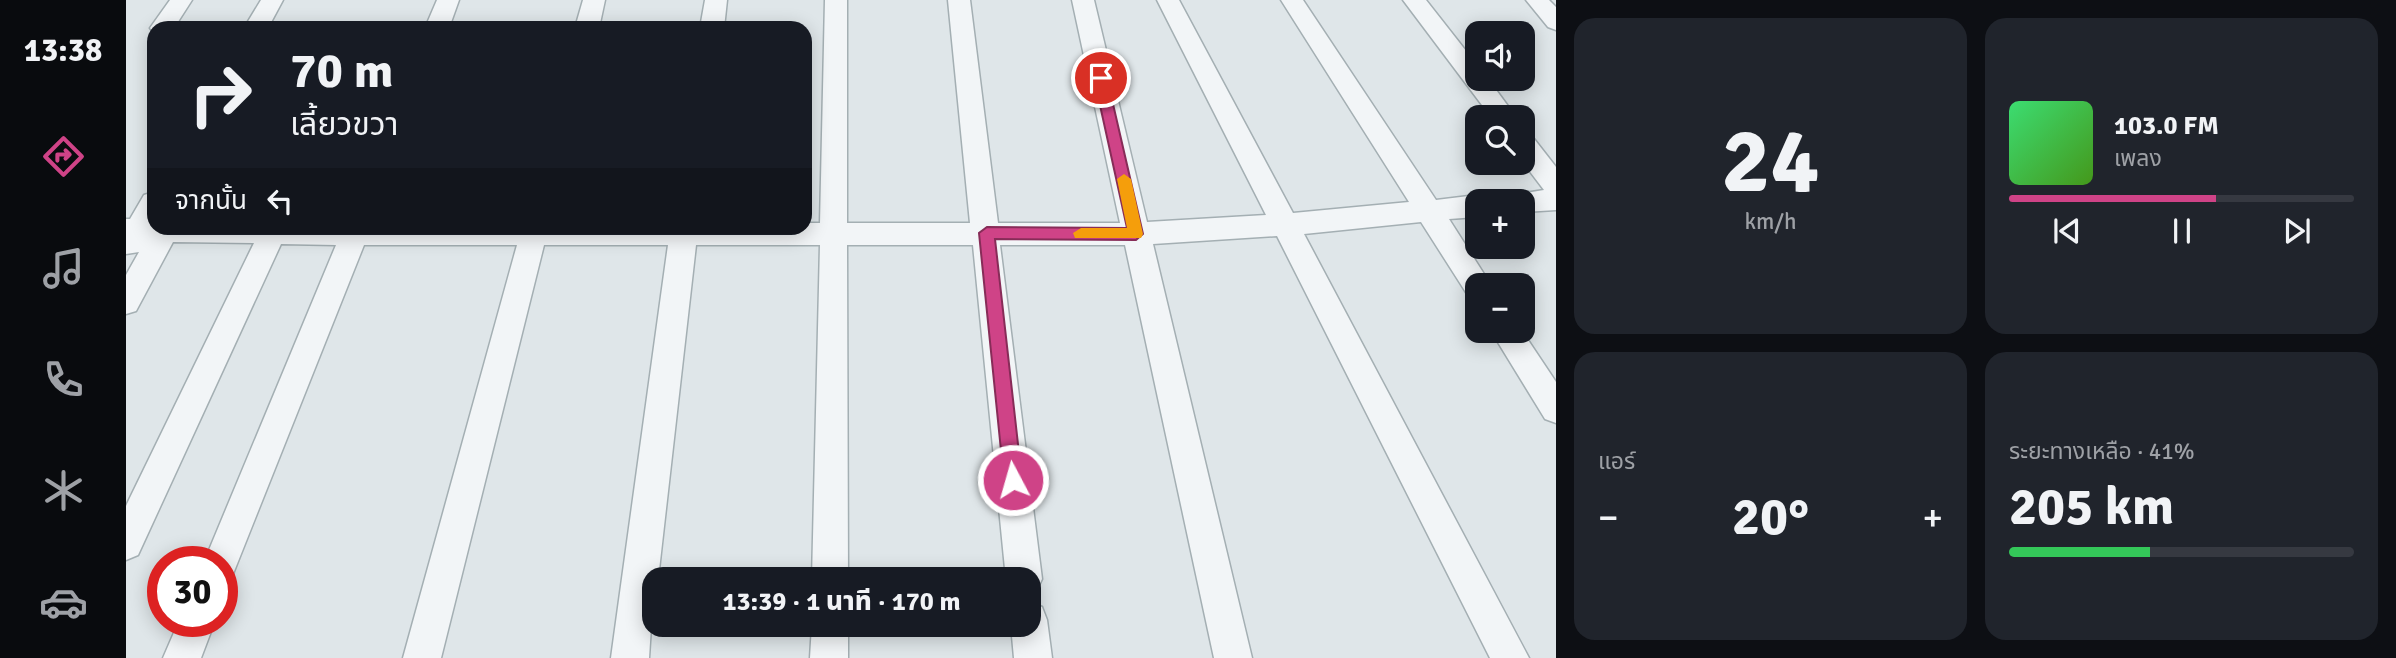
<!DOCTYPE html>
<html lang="th">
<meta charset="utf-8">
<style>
body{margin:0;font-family:Signika,"Noto Sans Thai",sans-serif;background:#20242c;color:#f1f3f6;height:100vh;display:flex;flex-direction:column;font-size:26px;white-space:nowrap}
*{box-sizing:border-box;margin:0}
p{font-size:23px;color:#9ea1a6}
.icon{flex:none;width:38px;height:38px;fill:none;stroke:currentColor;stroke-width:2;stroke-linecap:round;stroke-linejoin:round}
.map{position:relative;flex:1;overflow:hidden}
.details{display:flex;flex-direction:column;gap:18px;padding:18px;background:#0d0f14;width:840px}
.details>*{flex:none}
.guide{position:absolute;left:21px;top:21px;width:665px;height:214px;border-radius:21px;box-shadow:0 4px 18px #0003;background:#171b24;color:#f1f3f6;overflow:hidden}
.tools{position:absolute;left:1339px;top:21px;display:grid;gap:14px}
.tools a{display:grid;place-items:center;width:70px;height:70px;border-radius:14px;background:#171b24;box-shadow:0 4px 18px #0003;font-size:35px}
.speed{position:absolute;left:21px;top:546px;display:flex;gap:14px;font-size:35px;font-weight:700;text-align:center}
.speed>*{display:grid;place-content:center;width:91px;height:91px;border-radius:50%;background:#171b24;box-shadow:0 4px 18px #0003;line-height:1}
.speed .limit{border:10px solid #d22;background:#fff;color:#111}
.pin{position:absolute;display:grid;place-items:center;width:60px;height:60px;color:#fff;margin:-30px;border:4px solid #fff;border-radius:50%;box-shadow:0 2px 7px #0007}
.me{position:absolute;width:77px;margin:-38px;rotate:354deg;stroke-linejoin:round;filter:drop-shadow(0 0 5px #0008)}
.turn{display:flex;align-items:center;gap:24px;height:147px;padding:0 28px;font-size:32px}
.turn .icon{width:91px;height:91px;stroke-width:2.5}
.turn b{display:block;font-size:49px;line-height:60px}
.then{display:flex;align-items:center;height:66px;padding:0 28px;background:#0003;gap:14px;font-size:26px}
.big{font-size:52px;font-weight:800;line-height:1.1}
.details .widget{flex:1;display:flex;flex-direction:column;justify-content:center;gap:10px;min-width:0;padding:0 24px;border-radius:21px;background:#20242c}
.details .dial{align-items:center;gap:0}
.dial b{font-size:91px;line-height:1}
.song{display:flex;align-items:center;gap:21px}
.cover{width:84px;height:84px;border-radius:10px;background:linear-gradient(135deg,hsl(140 70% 55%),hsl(100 70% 35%))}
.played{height:7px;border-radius:4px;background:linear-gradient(90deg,#cf4387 60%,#363941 60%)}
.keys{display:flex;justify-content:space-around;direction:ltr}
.heat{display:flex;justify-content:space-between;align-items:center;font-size:38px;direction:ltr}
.charge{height:10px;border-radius:5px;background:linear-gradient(90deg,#34c759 41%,#363941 0)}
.details .tiles{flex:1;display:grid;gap:18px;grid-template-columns:repeat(2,1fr)}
.trip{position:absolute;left:516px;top:567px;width:399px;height:70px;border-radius:21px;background:#171b24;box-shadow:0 4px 18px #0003;font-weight:800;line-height:70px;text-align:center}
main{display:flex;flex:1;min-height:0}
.menu{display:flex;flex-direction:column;width:126px;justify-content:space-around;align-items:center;background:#090b0e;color:#9ea1a6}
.menu .icon{width:49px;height:49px}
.menu .current{color:#cf4387}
.menu b{font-size:32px;color:#f1f3f6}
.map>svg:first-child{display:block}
</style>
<main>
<nav class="menu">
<b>13:38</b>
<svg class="icon current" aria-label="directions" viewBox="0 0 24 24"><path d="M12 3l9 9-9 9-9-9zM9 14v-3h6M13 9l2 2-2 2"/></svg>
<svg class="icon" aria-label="music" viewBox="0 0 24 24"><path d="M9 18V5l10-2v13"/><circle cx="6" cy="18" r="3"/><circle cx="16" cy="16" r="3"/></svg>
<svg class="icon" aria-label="phone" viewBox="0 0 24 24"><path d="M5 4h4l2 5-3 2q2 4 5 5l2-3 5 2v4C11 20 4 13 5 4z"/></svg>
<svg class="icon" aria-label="climate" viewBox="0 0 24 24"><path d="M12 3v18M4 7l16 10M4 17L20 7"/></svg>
<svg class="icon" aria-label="car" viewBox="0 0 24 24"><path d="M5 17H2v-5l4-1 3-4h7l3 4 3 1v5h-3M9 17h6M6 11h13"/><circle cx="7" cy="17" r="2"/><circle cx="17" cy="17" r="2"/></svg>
</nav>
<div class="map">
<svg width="1430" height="658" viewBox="0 0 1430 658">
<rect width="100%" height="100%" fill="#dfe6e9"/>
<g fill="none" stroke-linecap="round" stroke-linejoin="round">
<defs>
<path id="street" d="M44,0H66L48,28H28V33L24,28Z
M135,0H157L142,28H118Z
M311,0H333L323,28H299Z
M457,0H479L473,28H449Z
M579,0H601L598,28H574Z
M699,0H721V223H844L822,0H844L872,223H994L946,0H968L1021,222L1140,215L1031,0H1053L1167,213L1283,202L1155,0H1177L1310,200L1351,195L1362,201H1351V217L1323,219L1365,285H1351V298L1341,294L1295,222L1178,234L1403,658H1364L1151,236L1027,244L1126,658H1088L999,245H874L916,579L910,591L903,595V579H880L847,245H721L722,579H686L694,245H570L532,579H528L523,658H485L542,245H418L315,658H277L391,245H238L107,574L96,579V562H78L210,245L155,244L12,555L0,560V506L128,243L47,242L10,311L0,314V275L13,252L0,254V219H4L18,195L28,192V228H679V223H694Z
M1277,0H1300L1351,65V79H1362L1390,117H1365Z
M1400,0H1423L1430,7V30L1422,27Z
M1396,133L1405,135L1430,167V210L1396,212V201H1383L1386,195L1418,190L1396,161Z
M1365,331H1396L1430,382V423L1419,419Z
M903,602L916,607L921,620L926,658H888L885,625H903Z
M53,621H89L75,658H37Z
M686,625H722V658H684Z"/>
</defs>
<use href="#street" stroke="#a4afb3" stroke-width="3"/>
<use href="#street" fill="#f2f5f7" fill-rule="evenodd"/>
</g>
<path fill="#cf4387" stroke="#872c58" stroke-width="2" d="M975,73L981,78L1017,234L1010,240L869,239L896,480L893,486L887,489L880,486L878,480L853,233L861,227L1001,228L968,78Z"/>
<path fill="#f59e0b" d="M998,174L1005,179L1017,234L1015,238H949L947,233L955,228H1001L991,179Z"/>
</svg>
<div class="tools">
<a><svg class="icon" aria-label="sound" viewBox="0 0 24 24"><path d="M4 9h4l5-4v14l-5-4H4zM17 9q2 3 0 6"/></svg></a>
<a><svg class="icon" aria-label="search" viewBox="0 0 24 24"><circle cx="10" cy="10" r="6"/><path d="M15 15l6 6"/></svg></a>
<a>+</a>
<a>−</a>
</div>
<div class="speed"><div class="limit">30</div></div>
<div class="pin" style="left:975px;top:78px;background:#d93025"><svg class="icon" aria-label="arrive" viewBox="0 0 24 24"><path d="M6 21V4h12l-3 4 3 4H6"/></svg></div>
<svg class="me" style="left:887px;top:480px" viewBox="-20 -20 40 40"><circle r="17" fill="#cf4387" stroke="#fff" stroke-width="3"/><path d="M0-11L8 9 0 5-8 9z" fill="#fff"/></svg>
<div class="trip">13:39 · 1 นาที · 170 m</div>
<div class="guide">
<div class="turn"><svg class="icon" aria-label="right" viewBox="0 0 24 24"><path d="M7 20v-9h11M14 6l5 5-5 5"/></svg><div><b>70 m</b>เลี้ยวขวา</div></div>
<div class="then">จากนั้น<svg class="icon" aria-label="left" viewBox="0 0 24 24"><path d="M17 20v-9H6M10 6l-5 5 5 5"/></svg></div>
</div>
</div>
<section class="details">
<div class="tiles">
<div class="widget dial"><b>24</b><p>km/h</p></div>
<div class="widget">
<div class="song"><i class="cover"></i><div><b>103.0 FM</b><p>เพลง</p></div></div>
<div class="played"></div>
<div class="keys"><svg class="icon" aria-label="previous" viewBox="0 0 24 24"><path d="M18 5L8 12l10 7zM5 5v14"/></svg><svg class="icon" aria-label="pause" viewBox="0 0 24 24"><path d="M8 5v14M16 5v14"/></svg><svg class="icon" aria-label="next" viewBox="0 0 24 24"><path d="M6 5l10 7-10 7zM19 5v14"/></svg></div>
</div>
<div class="widget"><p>แอร์</p>
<div class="heat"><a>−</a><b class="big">20°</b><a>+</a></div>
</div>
<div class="widget"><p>ระยะทางเหลือ · 41%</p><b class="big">205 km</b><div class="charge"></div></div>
</div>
</section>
</main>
